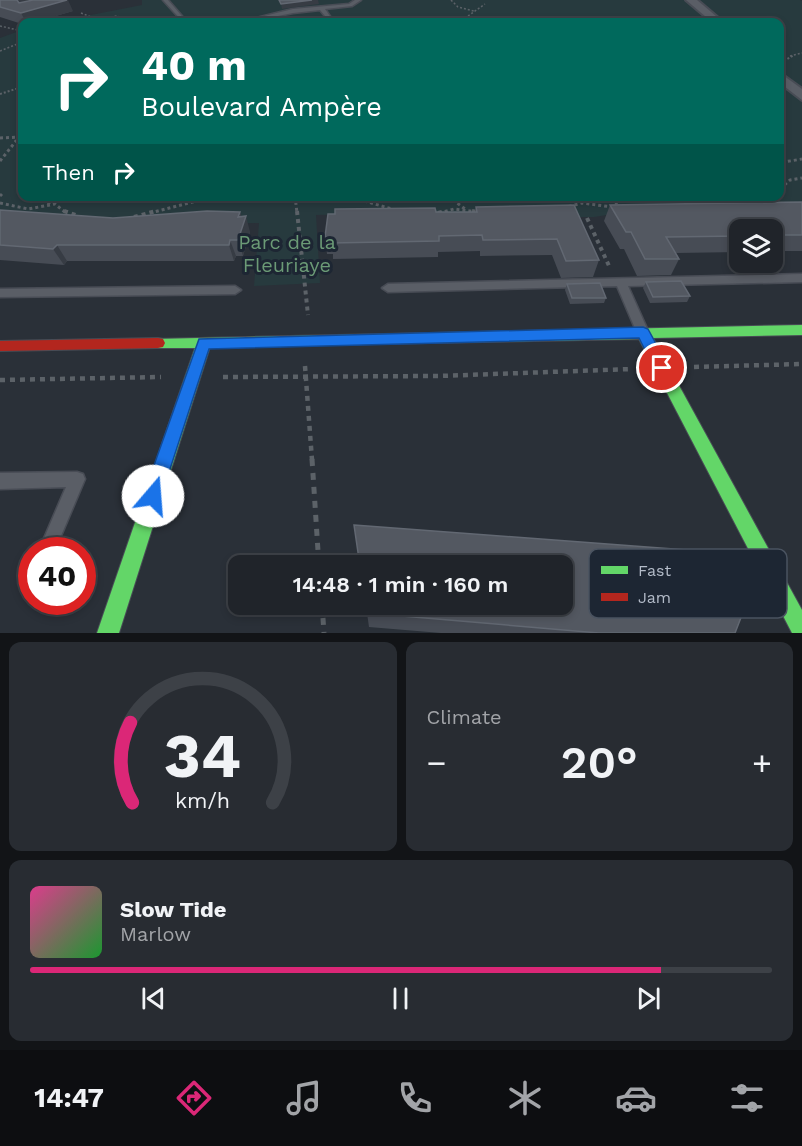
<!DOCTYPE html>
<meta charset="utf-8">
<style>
body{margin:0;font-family:"Work Sans",sans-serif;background:#282c32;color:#f1f3f6;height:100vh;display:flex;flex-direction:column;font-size:22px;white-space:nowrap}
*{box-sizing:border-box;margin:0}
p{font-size:20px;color:#a2a4a8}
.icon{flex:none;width:33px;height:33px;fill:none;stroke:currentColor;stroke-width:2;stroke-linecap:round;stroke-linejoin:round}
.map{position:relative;height:633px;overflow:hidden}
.side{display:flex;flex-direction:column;gap:9px;padding:9px;background:#121417;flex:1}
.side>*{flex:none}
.guide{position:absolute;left:18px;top:18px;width:766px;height:183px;border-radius:12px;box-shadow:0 3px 9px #0003,0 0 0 2px #3d4147;background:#00695c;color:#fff;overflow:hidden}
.controls{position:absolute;left:729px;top:219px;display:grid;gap:12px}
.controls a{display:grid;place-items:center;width:54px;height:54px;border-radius:12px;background:#20242a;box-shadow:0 3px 9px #0003,0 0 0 2px #3d4147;font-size:30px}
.speed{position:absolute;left:18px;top:537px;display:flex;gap:12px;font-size:30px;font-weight:700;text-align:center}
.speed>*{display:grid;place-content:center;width:78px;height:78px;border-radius:50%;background:#20242a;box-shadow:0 3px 9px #0003,0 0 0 2px #3d4147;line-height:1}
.speed .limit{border:9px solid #d22;background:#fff;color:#111}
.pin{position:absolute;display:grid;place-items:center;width:51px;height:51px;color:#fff;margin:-26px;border:3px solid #fff;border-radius:50%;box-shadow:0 2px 6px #0007}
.me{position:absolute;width:66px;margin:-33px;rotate:18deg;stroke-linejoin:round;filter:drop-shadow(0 0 4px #0008)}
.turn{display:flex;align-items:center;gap:21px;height:126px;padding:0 24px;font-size:27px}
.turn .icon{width:78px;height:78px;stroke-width:2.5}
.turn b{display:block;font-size:42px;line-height:51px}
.then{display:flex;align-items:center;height:57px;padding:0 24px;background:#0003;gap:12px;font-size:22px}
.big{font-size:45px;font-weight:600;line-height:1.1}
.side .card{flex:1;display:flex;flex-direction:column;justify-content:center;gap:9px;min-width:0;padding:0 21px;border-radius:12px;background:#282c32}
.side .dial{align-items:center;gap:0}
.dial svg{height:156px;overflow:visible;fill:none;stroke:#3d4147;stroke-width:7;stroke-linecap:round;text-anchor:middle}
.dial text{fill:#f1f3f6;stroke:none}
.song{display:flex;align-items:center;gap:18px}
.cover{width:72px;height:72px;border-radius:9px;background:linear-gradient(135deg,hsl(330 70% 55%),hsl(130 70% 35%))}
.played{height:6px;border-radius:3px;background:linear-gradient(90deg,#db2777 85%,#3d4147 85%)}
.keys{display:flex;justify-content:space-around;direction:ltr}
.heat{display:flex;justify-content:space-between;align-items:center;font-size:33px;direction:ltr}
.side .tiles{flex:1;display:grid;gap:9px;grid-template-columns:1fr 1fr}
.card:last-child{grid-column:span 2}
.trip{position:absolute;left:228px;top:555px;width:345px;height:60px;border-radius:12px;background:#20242a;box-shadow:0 3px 9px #0003,0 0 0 2px #3d4147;font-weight:600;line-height:60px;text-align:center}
.tabs{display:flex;height:96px;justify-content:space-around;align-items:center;background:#0d0e11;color:#a2a4a8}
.tabs .icon{width:42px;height:42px}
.tabs .selected{color:#db2777}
.tabs b{font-size:27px;color:#f1f3f6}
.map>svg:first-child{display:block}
</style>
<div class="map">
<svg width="802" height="633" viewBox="0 0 802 633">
<rect width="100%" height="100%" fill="#2a3038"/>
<path fill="#273a3e" d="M142,0H800L802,1V208L638,210L594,217H571L545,211L316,215L320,283L254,286L259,223L108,226L0,212V38L22,30V196H780V22H55L142,5Z"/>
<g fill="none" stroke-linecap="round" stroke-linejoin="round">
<defs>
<path id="lane" d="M163,0H168L187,22H183Z
M355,0H361L352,6L325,9L334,22H330L320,10L293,13L248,22H240L293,9L349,4Z
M802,274V282L628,286L649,333L647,336H639L637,333L617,286L388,292L382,288L388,284Z
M235,286L241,290L235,294L0,297V289Z
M77,472L83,474L85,479L55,550H39L66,487L0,489V473Z"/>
<path id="street" d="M686,0H697L723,22H712Z
M780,73L802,89V100L780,83Z"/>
<path id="fast" d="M802,325V335L653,338L802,610V633H792L639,339L210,347L119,633H97L195,348H158L153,347L151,343L153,339Z"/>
<path id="jam" d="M158,338L163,339L165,343L163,347L158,348L0,351V341Z"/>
</defs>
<use href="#lane" stroke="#484c55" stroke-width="3"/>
<use href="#street" stroke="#484c55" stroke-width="4"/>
<use href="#fast" stroke="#484c55" stroke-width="2"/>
<use href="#jam" stroke="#484c55" stroke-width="2"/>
<path stroke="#5c6268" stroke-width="1.5" stroke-dasharray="2 2" stroke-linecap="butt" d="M451,0L458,7L474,11
M81,13L94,18
M468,16L485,4
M83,22L117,16L134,22
M0,26L22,31
M0,51L22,42
M790,56L802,53"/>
<path stroke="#5c6268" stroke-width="2" stroke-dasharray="2 2" stroke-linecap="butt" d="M784,61L794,55
M0,94L22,87"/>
<path stroke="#5c6268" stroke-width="3" stroke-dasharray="3 3" stroke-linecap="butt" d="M0,138L22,137
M0,161L16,141L15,137
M780,169L784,162L802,159
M780,189L790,180L802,178
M0,196L2,194
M295,196L297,213
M347,196L392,209
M448,196L465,209
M613,196L618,207
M0,203L28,209L55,204L66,213
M754,204L772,196
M48,205L53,196
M563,208L582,203L612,207
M150,213L216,196
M439,213L454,209L478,212"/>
<path stroke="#5c6268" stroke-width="4" stroke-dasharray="4 4" stroke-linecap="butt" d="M64,211L79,216
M297,211L308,315
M472,211L478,212
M438,213L445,211
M134,217L156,211
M587,218L610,268"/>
<path stroke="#5c6268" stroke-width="4.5" stroke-dasharray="5 5" stroke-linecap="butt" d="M305,366L312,460
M694,367L802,364
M223,377L439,376L632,369
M0,380L161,377"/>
<path stroke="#5c6268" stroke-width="5" stroke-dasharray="7 7" stroke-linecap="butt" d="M312,459L319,566
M322,604L324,633"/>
<use href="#lane" fill="#5a5e66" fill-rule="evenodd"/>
<use href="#street" fill="#5a5e66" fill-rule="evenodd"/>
<use href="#fast" fill="#63d668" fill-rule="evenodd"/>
<use href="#jam" fill="#b3261e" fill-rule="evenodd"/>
</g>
<path fill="#474c55" d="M0,0L73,11L35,22H22V24L0,17Z
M802,202V251H772V230H740V252L676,253L679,259L671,275L637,276L624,249H620L604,221L610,205Z
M574,205L599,260L593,277L561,278L552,255L480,256V251L438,252V257L333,259V254H327L325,237L436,212H475L476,207Z
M0,210L113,218L240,212L241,216L250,232L243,256H236L234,261H67L64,265L0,260Z
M646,282L690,296L687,302L650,303L643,288Z
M567,284L606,298L604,303L570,304L565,290Z
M367,613L735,633H441L369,627Z"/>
<path fill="#373c44" d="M16,0H36L21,10Z
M68,0L73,11L35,22H26L21,13Z
M312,0H318L319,4L282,9L281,4Z
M240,212L243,224L246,216L250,232L243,256L238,240V217Z
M230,240L236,256L234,261L229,245Z
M57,245L67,261L64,265L53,249Z"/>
<path fill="#535861" stroke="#626872" stroke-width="1.5" d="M0,0H17L19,3L33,0H67L21,13L0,7Z
M279,0H312L281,4Z
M802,202V235H772V230H740V236L666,237L679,259H645L631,232H626L610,205Z
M574,205L599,260L566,261L557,239L483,240L482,235L439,236V241L331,243L332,237H325L328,214H335V209L435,208L436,212H477L476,207Z
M0,210L113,218L207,211L240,212L238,217L246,216L238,240H230L229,245H57L53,249L0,245Z
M681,281L690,296L653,297L646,282Z
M600,283L606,298H572L567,284Z
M354,525L687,550L701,555L721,569L737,591L742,615L735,633H599L367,613L365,604H562V566H360Z"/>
<path fill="#1a73e8" stroke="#114b97" stroke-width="1.5" d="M643,327L648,329L667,364L669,368L667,372H656L639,338L209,349L159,503L153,505L146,503L143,496L199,339Z"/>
<g text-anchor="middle" stroke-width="6" stroke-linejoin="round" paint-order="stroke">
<g font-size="20" fill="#6b9a76" stroke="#1d2633">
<text x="287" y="249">Parc de la<tspan x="287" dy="23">Fleuriaye</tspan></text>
</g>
</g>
<rect x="589" y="549" width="198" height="69" rx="9" fill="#1d2633" stroke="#4a5360" stroke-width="1.5"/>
<rect x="601" y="566" width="27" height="8" fill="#63d668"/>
<rect x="601" y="593" width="27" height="8" fill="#b3261e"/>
<g font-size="16" fill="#b4bcc9">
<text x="638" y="576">Fast</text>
<text x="638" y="603">Jam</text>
</g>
</svg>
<div class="controls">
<a><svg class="icon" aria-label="layers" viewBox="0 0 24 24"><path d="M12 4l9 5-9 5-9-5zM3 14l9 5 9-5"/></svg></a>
</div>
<div class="speed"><div class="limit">40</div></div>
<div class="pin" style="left:662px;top:368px;background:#d93025"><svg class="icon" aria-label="arrive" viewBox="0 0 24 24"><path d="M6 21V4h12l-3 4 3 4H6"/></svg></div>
<svg class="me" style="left:153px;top:496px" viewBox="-20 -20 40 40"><circle r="19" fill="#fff"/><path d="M0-13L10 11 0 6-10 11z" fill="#1a73e8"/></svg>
<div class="trip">14:48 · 1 min · 160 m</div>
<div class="guide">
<div class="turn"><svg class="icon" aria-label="right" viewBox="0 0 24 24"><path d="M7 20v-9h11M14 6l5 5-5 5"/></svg><div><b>40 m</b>Boulevard Ampère</div></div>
<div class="then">Then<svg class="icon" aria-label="right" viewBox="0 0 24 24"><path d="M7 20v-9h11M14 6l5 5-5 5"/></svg></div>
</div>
</div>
<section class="side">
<div class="tiles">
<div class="card dial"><svg viewBox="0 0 100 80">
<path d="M14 69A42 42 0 1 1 86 69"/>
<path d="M14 69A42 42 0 0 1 13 28" stroke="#db2777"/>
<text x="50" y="56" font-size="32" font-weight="700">34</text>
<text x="50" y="72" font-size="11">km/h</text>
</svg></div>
<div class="card"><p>Climate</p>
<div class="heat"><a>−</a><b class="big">20°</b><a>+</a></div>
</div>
<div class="card">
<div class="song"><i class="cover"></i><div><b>Slow Tide</b><p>Marlow</p></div></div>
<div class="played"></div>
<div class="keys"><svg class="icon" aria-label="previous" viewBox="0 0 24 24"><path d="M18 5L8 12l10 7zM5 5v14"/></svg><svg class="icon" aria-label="pause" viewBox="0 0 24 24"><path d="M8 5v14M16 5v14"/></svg><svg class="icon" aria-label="next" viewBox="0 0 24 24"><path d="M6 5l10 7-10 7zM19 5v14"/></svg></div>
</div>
</div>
</section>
<nav class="tabs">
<b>14:47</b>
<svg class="icon selected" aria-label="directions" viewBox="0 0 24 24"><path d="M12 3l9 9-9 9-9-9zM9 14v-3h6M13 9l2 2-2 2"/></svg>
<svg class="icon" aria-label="music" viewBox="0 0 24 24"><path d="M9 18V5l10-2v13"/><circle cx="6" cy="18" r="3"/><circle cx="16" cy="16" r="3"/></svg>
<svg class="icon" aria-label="phone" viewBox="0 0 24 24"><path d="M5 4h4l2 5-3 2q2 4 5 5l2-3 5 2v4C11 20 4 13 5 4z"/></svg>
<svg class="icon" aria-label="climate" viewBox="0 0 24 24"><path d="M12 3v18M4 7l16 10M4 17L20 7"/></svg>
<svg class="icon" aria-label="car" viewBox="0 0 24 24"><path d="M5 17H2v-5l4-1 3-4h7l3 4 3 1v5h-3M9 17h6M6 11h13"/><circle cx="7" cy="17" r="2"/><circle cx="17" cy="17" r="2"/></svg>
<svg class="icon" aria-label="filters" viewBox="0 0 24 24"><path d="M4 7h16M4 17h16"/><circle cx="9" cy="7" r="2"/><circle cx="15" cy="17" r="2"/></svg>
</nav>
